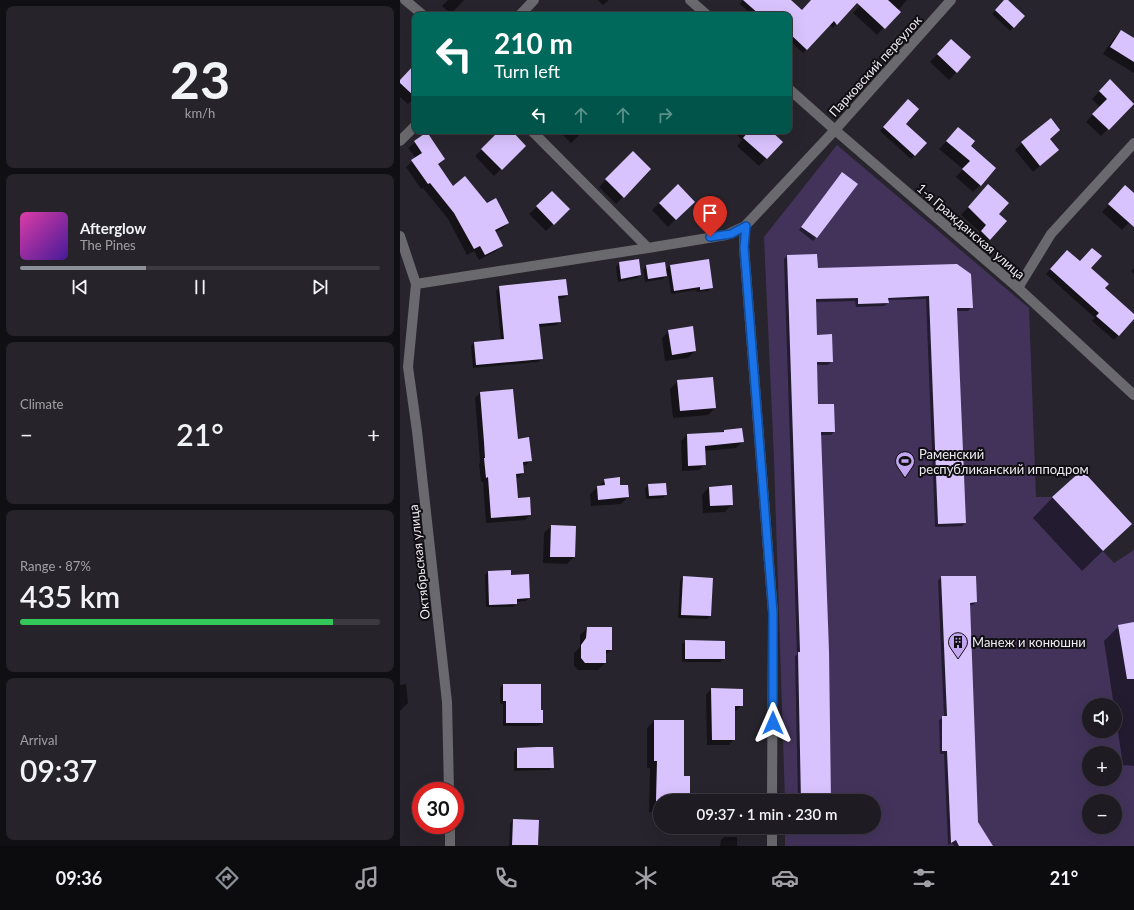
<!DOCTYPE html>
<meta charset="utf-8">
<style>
body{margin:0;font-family:Lato,sans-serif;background:#26242a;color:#f1f3f6;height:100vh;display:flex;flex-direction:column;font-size:15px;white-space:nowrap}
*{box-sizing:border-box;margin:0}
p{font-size:13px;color:#a1a1a5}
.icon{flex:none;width:22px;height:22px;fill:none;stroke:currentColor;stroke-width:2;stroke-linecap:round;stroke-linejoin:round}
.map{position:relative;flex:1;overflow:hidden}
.side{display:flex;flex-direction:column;gap:6px;padding:6px;background:#100f13;width:400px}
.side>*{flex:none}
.guide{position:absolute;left:12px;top:12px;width:380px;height:122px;border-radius:8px;box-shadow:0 4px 16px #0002,0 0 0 1px #3c3940;background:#00695c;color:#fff;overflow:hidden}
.tools{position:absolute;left:682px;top:698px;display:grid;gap:8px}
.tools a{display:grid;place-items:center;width:40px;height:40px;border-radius:50%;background:#1e1b22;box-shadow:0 4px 16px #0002,0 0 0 1px #3c3940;font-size:20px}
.speed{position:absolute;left:12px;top:782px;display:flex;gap:8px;font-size:20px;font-weight:700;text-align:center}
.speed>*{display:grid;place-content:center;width:52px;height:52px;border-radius:50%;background:#1e1b22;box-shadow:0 4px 16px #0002,0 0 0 1px #3c3940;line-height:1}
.speed .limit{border:6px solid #d22;background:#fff;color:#111}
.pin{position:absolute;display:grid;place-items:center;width:34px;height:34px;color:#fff;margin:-41px -17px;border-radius:50% 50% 50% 0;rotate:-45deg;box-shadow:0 0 4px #0007}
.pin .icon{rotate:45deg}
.me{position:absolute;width:44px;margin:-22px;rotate:0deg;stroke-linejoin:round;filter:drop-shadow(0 0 3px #0008)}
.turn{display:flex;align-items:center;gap:14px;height:84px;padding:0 16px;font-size:18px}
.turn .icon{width:52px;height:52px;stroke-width:2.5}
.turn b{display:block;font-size:28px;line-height:34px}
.lanes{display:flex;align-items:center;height:38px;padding:0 16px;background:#0003;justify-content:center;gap:20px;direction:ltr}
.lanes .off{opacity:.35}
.big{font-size:30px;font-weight:600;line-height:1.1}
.side .tile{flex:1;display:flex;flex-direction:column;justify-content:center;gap:6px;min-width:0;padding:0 14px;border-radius:8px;background:#26242a}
.side .dial{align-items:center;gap:0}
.dial b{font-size:52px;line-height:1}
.song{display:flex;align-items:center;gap:12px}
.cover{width:48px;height:48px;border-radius:6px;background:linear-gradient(135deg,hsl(320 70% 55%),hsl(260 70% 35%))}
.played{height:4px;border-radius:2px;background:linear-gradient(90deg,#8c9099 35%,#3c3940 35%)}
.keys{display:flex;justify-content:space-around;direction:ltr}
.heat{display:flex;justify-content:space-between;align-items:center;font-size:22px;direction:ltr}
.charge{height:6px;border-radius:3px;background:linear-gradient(90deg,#34c759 87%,#3c3940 0)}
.trip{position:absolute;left:253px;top:794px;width:228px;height:40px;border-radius:20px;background:#1e1b22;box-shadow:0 4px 16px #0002,0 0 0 1px #3c3940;font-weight:600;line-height:40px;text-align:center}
.menu{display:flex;height:64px;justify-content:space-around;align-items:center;background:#0c0b0e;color:#a1a1a5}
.menu .icon{width:28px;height:28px}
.menu .current{color:#8c9099}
.menu b{font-size:18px;color:#f1f3f6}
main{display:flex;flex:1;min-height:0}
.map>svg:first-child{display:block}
</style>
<main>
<section class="side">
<div class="tile dial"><b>23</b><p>km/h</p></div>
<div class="tile">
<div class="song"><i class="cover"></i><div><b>Afterglow</b><p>The Pines</p></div></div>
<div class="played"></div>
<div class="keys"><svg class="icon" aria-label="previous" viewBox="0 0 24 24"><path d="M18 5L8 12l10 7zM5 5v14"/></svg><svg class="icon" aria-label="pause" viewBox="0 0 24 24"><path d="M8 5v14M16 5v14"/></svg><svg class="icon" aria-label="next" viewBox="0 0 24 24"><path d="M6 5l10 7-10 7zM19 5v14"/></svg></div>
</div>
<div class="tile"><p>Climate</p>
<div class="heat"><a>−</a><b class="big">21°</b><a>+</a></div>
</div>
<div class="tile"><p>Range · 87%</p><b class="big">435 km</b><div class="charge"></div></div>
<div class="tile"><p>Arrival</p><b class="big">09:37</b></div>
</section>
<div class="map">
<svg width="734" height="846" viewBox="0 0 734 846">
<rect width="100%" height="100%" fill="#28242d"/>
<path fill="#43335b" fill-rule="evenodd" d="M437,145L629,308L636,497H652L714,563L734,550V846H385V827H474V801H385L374,459L364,237ZM689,705H715V731H689ZM689,753H715V779H689ZM689,801H715V827H689Z"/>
<path fill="#0007" d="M48,0H64L51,14L42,6Z
M198,0H209L203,5Z
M343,0H389L402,11L412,0H458L433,28L429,24L403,53L389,40V15H352L340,4Z
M465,0H507L477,35L453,13Z
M605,0L624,16L610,31L592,14Z
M260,12L263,15H256Z
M721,31L734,40V73L703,54L714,38Z
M544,47L570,58L549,80L530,62Z
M15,67V97L8,104L0,97V81Z
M710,81L733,103L701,136L686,122L700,107L692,99Z
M505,104L504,124L525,143L511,159L480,131Z
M558,129L569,146L580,185L573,192L556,177L563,169L539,149Z
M659,130L649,139L658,150L633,172L615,150L622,143Z
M101,131H110L125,146L94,176L75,156Z
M159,131H183L171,143Z
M333,131H369L381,142L359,166L337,146L342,140Z
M26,134L44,158L37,165L53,187L87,204L108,223L102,229L95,232L102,245L96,251L79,260L74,251L67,255L48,219L23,188L21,189L6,167L16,158L8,148Z
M233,152L250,169L216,204L199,187Z
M439,177L457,184L413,241L399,230Z
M278,186L286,209L268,227L252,210Z
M152,192L169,209L146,231L129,214Z
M581,193L598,214L590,239L582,246L574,239L580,232L561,215Z
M718,194H734V217L722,230L702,212Z
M387,256L417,269L557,265L572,307L568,311H556L565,523L562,526L535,527L526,299L488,300V303L484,306L456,307L455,301L415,302L416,336L432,361L428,365H416L417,406L434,432L431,435H420L430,801H398L395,656L397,655L384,259Z
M663,256L689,268L704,288L734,315V317L714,340L692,321L695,318L646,274Z
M238,260L240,275L237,278L218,282L216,267L219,263Z
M246,266L265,270L270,266L312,287L308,291L297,292L296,290L271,294L268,274L263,279L245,282L243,270Z
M734,268V274L731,271Z
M99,287L167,295L164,298L158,299L160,321L157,325L139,327L142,359L138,362L73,368L71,346L74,343L101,340L96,291Z
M269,331L295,351L288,358L265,361L262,338Z
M278,381L315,408L308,415L273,418L270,389Z
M80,393L117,440L131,460L126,465L122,466L123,473L118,478H115L117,499L130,515L125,520L86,523L83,482H81L79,464L80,463L79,448L75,398Z
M324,431L342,442L336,448L304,451L305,464L299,470L282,471L281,441L287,435L321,433Z
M205,480L219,486L228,497L221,504L191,506L190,494Z
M248,485L266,494L263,498L246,499L245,489Z
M309,487L332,504L325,512L303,513L302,495Z
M653,497L731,524L682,571L633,518Z
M151,526L174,557L167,564L143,563L144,533Z
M110,571V576L129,598L126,601L116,602V603L113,607H86L85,575L88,572Z
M283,577L310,616L307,619L278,618L280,581Z
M541,577H575L576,602L573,605H569L577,822L592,846H554L552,843L548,845L544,754H540L539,720L544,717L538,581Z
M734,623V766L723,765L704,641L719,626Z
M187,628L211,650L205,655V663L198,670H178L174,666V653L180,647V635Z
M286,641L324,642V659L320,662H282V644Z
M6,684L8,703L0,711V685Z
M103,685L140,711L142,723L139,726H103V704H100V688Z
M311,689L342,705L336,711H334V739L329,745H307L306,695Z
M254,721L283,777L289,801H260V813L249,812L250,768H247V728Z
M117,749L153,767L149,770L114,771V752Z
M113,820L138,821L137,846H109L110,824Z
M324,837H337V846H320L321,840Z"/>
<path fill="#d9c3fe" d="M343,0H391L402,10L411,0H488L501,12L485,29L457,3L437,25L434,21L407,50L389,33V15H360Z
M604,0H608L625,16L614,28L595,10Z
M721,30L734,38V62L710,47Z
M551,39L571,57L557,73L537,54Z
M15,64V97L0,83V80Z
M710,79L734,104L709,130L692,114L707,99L699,91Z
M508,99L519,109L506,124L527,143L515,156L483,127Z
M651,118L660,130L650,139L659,150L640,166L621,142Z
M558,127L575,141L571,146L596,168L581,186L562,169L570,161L546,141Z
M99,131H112L126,146L102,170L81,149Z
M349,131H371L383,142L367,159L343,138Z
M27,132L45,159L38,164L53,186L65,176L87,203L96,198L109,223L95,230L103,246L85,255L80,246L74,249L54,213L30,183L28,184L11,160L22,153L14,141Z
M233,151L251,169L224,198L205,179Z
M442,172L458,184L417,238L401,227Z
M278,184L295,202L276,220L259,203Z
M588,184L609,203L599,214L607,221L590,240L581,231L586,225L568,207Z
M725,185L734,193V227L708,204Z
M152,191L170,209L154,225L136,206Z
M692,248L702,256L691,268L709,284L705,288L734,314V319L719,336L696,316L699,313L650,269L667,250L680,261Z
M417,254L418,268L557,264L571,274L573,308H557L566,523L538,524L529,296L488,298L489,303L458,304V298L416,299L417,335L432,334L433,362H417L418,404H434L435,432H421L429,651L431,801H401L398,652H400L387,255Z
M239,259L241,275L221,279L219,262Z
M309,259L313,288L300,290V287L274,291L270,265Z
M265,262L267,276L248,279L246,265Z
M166,279L168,295L158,296L161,322L139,324L143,359L76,365L74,342L104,339L99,286Z
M293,326L296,351L272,355L268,330Z
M313,377L316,408L280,411L277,380Z
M113,389L118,439L129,437L132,461L123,462L124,473L116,474L118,498L130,497L131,515L91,518L88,477L86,478L84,458H85L84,442L80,392Z
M342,428L344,442L305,446L306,465L288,466L287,434L324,432V430Z
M682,470L732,524L703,551L652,497Z
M220,477V485H228L229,497L198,500L197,486L205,485L204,479Z
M266,483L267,495L249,496L248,484Z
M332,485L333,505L310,506L309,487Z
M151,525L176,526L175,557H150Z
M111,570V575L129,574L130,598L117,599V604L89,605L88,571Z
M283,576L313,578L311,616L281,615Z
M541,576H576L577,602L570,603L578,822L593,846H559L556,840L551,843L547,751H542V716H547Z
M734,622V679H727L718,625Z
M187,627H212V650H206V663H185L181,658V645L186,638Z
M285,640L325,641V659H285Z
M103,684H141V710H143V723H106V701H103Z
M311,688L343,689V706H335V740H312Z
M254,720H284V776H290V801H256L257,761H254Z
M137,747H153L154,768H117V748Z
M113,819L139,820L138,845H112Z"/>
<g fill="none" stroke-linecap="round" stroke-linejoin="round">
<path stroke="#6a696d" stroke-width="10" d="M5,0L23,15
M290,0L307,15
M120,15L134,0
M389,89L435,130L618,288L734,395
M132,131L248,248
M0,141L15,126
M0,236L16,284L8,367L17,431L47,702L49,791
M16,284L248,248L326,235L345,226
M618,288L651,234L734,143
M372,801L373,613L344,247L345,226L435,130L551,0
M50,825V846
M372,846V827"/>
</g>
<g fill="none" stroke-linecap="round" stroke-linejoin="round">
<defs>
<path id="route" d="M310,237L331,234L346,226L344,247L373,613V723"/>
</defs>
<use href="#route" stroke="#114b97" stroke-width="10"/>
<use href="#route" stroke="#1a73e8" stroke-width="7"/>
</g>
<defs>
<symbol id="stadium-pin" viewBox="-11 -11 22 30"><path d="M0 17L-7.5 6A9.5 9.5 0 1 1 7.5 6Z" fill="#c4a7f1" stroke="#100e12"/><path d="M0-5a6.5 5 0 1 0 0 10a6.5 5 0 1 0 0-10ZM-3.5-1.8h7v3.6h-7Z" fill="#111"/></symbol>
<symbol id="building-pin" viewBox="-11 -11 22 30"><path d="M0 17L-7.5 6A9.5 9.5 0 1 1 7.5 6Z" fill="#c4a7f1" stroke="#100e12"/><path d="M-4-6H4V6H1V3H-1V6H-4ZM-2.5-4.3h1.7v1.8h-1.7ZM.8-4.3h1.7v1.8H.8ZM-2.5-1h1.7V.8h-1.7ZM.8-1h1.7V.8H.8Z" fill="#111"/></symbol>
</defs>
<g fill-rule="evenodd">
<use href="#stadium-pin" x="494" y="450" width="22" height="30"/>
<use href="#building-pin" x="547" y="631" width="22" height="30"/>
</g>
<g text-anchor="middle" stroke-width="4" stroke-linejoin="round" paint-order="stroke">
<g font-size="13" fill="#edebf1" stroke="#100e12">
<text transform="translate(475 66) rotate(-48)" y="5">Парковский переулок</text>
<text transform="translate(571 231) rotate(41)" y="5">1-я Гражданская улица</text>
<text transform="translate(19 562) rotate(-96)" y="5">Октябрьская улица</text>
</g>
<g font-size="13" fill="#edebf1" stroke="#100e12" text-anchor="start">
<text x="519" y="459">Раменский<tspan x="519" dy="15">республиканский ипподром</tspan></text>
<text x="572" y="647">Манеж и конюшни</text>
</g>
</g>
</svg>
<div class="tools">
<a><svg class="icon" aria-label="sound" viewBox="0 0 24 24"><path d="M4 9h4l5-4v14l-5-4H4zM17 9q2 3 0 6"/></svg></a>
<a>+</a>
<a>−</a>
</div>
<div class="speed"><div class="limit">30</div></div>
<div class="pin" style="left:310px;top:237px;background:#d93025"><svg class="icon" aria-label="arrive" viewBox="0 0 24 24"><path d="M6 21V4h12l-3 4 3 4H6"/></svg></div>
<svg class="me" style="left:373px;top:723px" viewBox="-20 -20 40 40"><path d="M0-17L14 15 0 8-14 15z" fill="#1a73e8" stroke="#fff" stroke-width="4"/></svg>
<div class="trip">09:37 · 1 min · 230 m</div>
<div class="guide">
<div class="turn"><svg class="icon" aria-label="left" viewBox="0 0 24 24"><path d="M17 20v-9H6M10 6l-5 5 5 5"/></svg><div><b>210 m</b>Turn left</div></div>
<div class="lanes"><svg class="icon" aria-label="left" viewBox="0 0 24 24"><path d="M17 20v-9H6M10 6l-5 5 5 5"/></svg><svg class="icon off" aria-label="ahead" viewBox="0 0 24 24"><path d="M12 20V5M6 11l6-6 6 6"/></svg><svg class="icon off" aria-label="ahead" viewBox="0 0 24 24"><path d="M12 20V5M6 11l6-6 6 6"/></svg><svg class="icon off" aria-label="right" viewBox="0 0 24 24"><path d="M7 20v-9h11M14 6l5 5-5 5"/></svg></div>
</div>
</div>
</main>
<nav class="menu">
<b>09:36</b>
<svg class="icon current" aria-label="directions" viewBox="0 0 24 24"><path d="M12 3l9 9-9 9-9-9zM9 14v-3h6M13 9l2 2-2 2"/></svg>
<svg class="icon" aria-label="music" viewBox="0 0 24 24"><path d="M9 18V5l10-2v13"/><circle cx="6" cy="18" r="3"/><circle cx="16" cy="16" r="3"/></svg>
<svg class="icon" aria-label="phone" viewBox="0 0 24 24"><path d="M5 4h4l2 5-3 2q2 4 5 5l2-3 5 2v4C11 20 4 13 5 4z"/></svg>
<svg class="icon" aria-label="climate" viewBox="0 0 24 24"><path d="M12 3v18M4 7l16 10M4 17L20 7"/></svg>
<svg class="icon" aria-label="car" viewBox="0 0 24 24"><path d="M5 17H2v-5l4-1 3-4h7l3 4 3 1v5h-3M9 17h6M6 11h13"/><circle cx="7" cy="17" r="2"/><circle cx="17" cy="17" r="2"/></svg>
<svg class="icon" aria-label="filters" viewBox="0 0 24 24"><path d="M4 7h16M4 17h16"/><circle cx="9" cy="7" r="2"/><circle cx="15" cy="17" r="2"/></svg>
<b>21°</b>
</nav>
